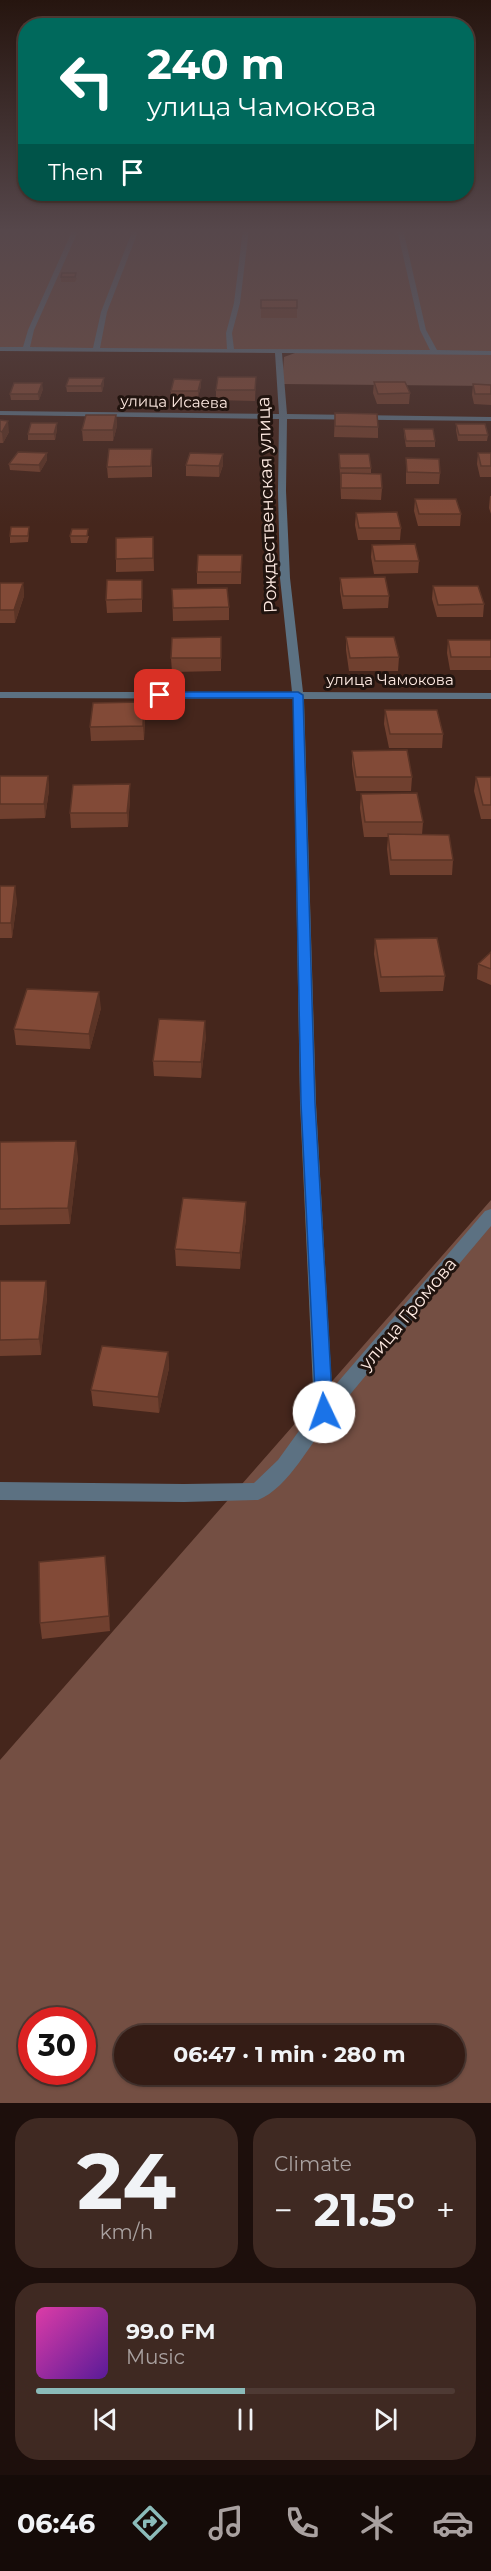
<!DOCTYPE html>
<meta charset="utf-8">
<style>
body{margin:0;font-family:Montserrat,sans-serif;background:#3f2922;color:#f1f3f6;height:100vh;display:flex;flex-direction:column;font-size:22px;white-space:nowrap}
*{box-sizing:border-box;margin:0}
p{font-size:20px;color:#a9a1a0}
.icon{flex:none;width:33px;height:33px;fill:none;stroke:currentColor;stroke-width:2;stroke-linecap:round;stroke-linejoin:round}
.map{position:relative;height:2103px;overflow:hidden}
.panel{display:flex;flex-direction:column;gap:15px;padding:15px;background:#1d0f0c;flex:1}
.panel>*{flex:none}
.top-card{position:absolute;left:18px;top:18px;width:456px;height:183px;border-radius:24px;box-shadow:0 2px 4px #0004,0 0 0 2px #4e3a34;background:#00695c;color:#fff;overflow:hidden}
.speed{position:absolute;left:18px;top:2007px;display:flex;gap:12px;font-size:30px;font-weight:700;text-align:center}
.speed>*{display:grid;place-content:center;width:78px;height:78px;border-radius:50%;background:#341c15;box-shadow:0 2px 4px #0004,0 0 0 2px #4e3a34;line-height:1}
.speed .limit{border:9px solid #d22;background:#fff;color:#111}
.pin{position:absolute;display:grid;place-items:center;width:51px;height:51px;color:#fff;margin:-26px;border-radius:12px;box-shadow:0 3px 9px #0006}
.me{position:absolute;width:66px;margin:-33px;rotate:357deg;stroke-linejoin:round;filter:drop-shadow(0 0 4px #0008)}
.turn{display:flex;align-items:center;gap:21px;height:126px;padding:0 30px;font-size:27px}
.turn .icon{width:78px;height:78px;stroke-width:2.5}
.turn b{display:block;font-size:42px;line-height:51px}
.then{display:flex;align-items:center;height:57px;padding:0 30px;background:#0003;gap:12px;font-size:22px}
.big{font-size:45px;font-weight:700;line-height:1.1}
.panel .tile{flex:1;display:flex;flex-direction:column;justify-content:center;gap:9px;min-width:0;padding:0 21px;border-radius:24px;background:#3f2922}
.panel .dial{align-items:center;gap:0}
.dial b{font-size:78px;line-height:1}
.song{display:flex;align-items:center;gap:18px}
.cover{width:72px;height:72px;border-radius:9px;background:linear-gradient(135deg,hsl(320 70% 55%),hsl(270 70% 35%))}
.played{height:6px;border-radius:3px;background:linear-gradient(90deg,#8bbbb9 50%,#4e3a34 50%)}
.keys{display:flex;justify-content:space-around;direction:ltr}
.heat{display:flex;justify-content:space-between;align-items:center;font-size:33px;direction:ltr}
.panel .tiles{flex:1;display:grid;gap:15px;grid-template-columns:1fr 1fr}
.tile:last-child{grid-column:span 2}
.trip{position:absolute;left:114px;top:2025px;width:351px;height:60px;border-radius:30px;background:#341c15;box-shadow:0 2px 4px #0004,0 0 0 2px #4e3a34;font-weight:700;line-height:60px;text-align:center}
.tabs{display:flex;height:96px;justify-content:space-around;align-items:center;background:#150b08;color:#a9a1a0}
.tabs .icon{width:42px;height:42px}
.tabs .selected{color:#8bbbb9}
.tabs b{font-size:27px;color:#f1f3f6}
.map>svg:first-child{display:block}
</style>
<div class="map">
<svg width="491" height="2103" viewBox="0 0 491 2103">
<rect width="100%" height="100%" fill="#45261c"/>
<path fill="#744f43" fill-rule="evenodd" d="M0,229H491V386L282,384L284,357L295,353L0,350Z
M491,1200V2103H0V1760ZM32,2020H82V2072H32ZM124,2036H454V2074H124Z"/>
<g fill="none" stroke-linecap="round" stroke-linejoin="round">
<path fill="#5c7182" fill-rule="evenodd" d="M73,229H79L34,330L30,347L93,348L101,312L133,229H139L107,312L100,348L227,349L226,333L234,303L243,229H249L240,303L232,333L234,349L430,350L420,330L397,229H403L426,330L437,350L491,351V355L282,353L287,414L491,417V421L287,419L286,491L290,578L303,692L491,693V699H304L316,1103L332,1389L485,1211L491,1209V1226C438,1289 385,1352 333,1415C312,1440 289,1488 258,1500L184,1502L0,1500V1482L184,1484L254,1483L278,1460L314,1410L300,1103L293,699L0,698V692H292L280,578L278,491L279,419L0,415V411L279,414L275,353L0,351V347H23L28,330Z"/>
</g>
<path fill="#70402f" d="M62,273L77,278L75,282H61V277Z
M261,300H297V318H261Z
M256,377L255,401L216,400V390Z
M201,380V386L198,397L171,396V391Z
M374,382L410,393L409,404H377L373,393Z
M104,384L102,392H67L66,386Z
M473,384L491,385V405L474,404L472,395Z
M43,389L39,400H11L10,394Z
M335,413L378,427V438L334,437Z
M116,415L117,426L113,441H83L82,430Z
M0,420L9,432L3,443H0Z
M57,423V429L55,440H28V434Z
M456,424L488,435L487,441H458L456,430Z
M404,429L435,441V447H406L404,435Z
M152,449V477L108,478L107,467Z
M47,453V460L40,472L10,470L9,464Z
M478,453H491V477H480L477,464Z
M339,454L371,468V474L382,488L381,500L341,499Z
M406,458L440,473L439,484H406Z
M186,465H223L219,477L186,476Z
M490,496H491V514L489,508Z
M415,499L461,514L460,526H418L414,511Z
M356,513L401,528L400,540H358L355,525Z
M29,534L28,542L10,543V536Z
M70,536H89L87,543H71Z
M153,537L154,571L116,572V559Z
M372,545L419,561L418,573L374,574L371,557Z
M242,555L241,584H197V572Z
M340,578L389,596L388,608L343,609L340,591Z
M142,580V612L107,613L106,600Z
M0,583H23L24,596L15,623H0Z
M433,586L484,604L483,617H437L432,599Z
M172,589L229,607V620L173,621Z
M221,637V671L172,672L171,658Z
M346,637L399,657L398,671H349L346,650Z
M448,640H491V670H450L447,653Z
M385,710L443,734L442,748H389L384,724Z
M145,716L144,740L91,741L90,727Z
M352,751L412,777L411,791H356L352,765Z
M0,776H48L49,790L45,818L0,819Z
M476,777H491V819H481L474,791Z
M130,784V798L128,827L71,828L70,813Z
M361,794L423,822L422,835L453,860L452,875H390L387,849L388,837H364L360,808Z
M0,886L17,901L12,938H0Z
M375,939L445,976L443,991L380,992L374,954Z
M491,952V985L477,979L478,964Z
M101,1008L90,1049L16,1045L14,1029Z
M206,1036L201,1078L154,1076L153,1061Z
M0,1142L78,1157L70,1224L0,1225Z
M246,1218L240,1269L176,1266L175,1249Z
M0,1281H46L47,1297L41,1355L0,1356Z
M168,1352L169,1368L159,1413L93,1406L91,1390Z
M107,1572L110,1631L42,1639L40,1623Z"/>
<path fill="#5b3426" d="M104,378V384L102,392L101,386Z
M201,380V386L198,397V391Z
M42,383L43,389L39,400L38,394Z
M116,415L117,426L113,441V430Z
M8,421L9,432L3,443L2,432Z
M57,423V429L55,440L54,434Z
M47,453V460L40,472L39,465Z
M223,454V465L219,477V466Z
M23,583L24,596L15,623L14,610Z
M144,702L145,716L144,740L143,726Z
M48,776L49,790L45,818L44,804Z
M130,784V798L128,827L127,813Z
M15,886L17,901L12,938L11,923Z
M99,992L101,1008L90,1049L89,1034Z
M205,1021L206,1036L201,1078V1062Z
M76,1141L78,1157L70,1224L68,1208Z
M246,1202V1218L240,1269V1253Z
M46,1281L47,1297L41,1355L39,1339Z
M168,1352L169,1368L159,1413L158,1397Z
M105,1556L107,1572L110,1631Z"/>
<path fill="#824a37" stroke="#5b3426" stroke-width="1.5" d="M62,273H76L75,277H61Z
M261,300H297V308H261Z
M218,377H256L255,390H216Z
M69,378H104L101,386H66Z
M174,379L201,380L198,391H171Z
M374,382H405L410,393L378,394Z
M14,383H42L38,394H10Z
M473,384L491,385V394H475Z
M335,413L377,414L378,427L335,426Z
M86,415H116L113,430H82Z
M0,420L8,421L2,432L0,431Z
M31,423H57L54,434H28Z
M456,424H485L488,435H459Z
M404,429H433L435,441H406Z
M109,449H152L151,466L107,467Z
M18,452L47,453L39,465L9,464Z
M190,453L223,454L219,466L186,465Z
M478,453H491V466H481Z
M339,454H369L371,468H340Z
M406,458L439,459L440,473L407,472Z
M341,473L381,474L382,488H341Z
M415,499H456L461,514H419Z
M397,512L401,528H359L356,513Z
M11,527H29L28,536H10Z
M72,529H88L87,536H70Z
M153,537V558L116,559V538Z
M415,544L419,561H375L372,545Z
M198,555H242L241,572H197Z
M385,577L389,596H343L340,578Z
M107,580H142V599L106,600Z
M0,583H23L14,610H0Z
M433,586H478L484,604L438,605Z
M227,588L229,607L173,608L172,589Z
M221,637V658H171L172,638Z
M346,637H394L399,657L350,658Z
M448,640H491V657H451Z
M144,702L143,726L90,727L93,703Z
M385,710H437L443,734H390Z
M407,750L412,777H356L352,751Z
M0,776H48L44,804H0Z
M476,777H491V805H483Z
M130,784L127,813H70L73,785Z
M417,793L423,822H365L361,794Z
M388,834L449,835L453,860H391Z
M0,886H15L11,923H0Z
M437,938L445,976L381,977L375,939Z
M491,952V969L478,964Z
M27,989L99,992L89,1034L14,1029Z
M159,1019L205,1021L201,1062L153,1061Z
M76,1141L68,1208L0,1209V1142Z
M183,1198L246,1202L240,1253L175,1249Z
M0,1281H46L39,1339L0,1340Z
M102,1346L168,1352L158,1397L91,1390Z
M105,1556L109,1616L40,1623L39,1562Z"/>
<linearGradient id="sky" x2="0" y2="1"><stop stop-color="#26150f"/><stop offset="0.44" stop-color="#56474b"/><stop offset="1" stop-color="#56474b" stop-opacity="0"/></linearGradient>
<rect width="491" height="524" fill="url(#sky)"/>
<path fill="#1a73e8" stroke="#114b97" stroke-width="1.5" d="M298,692L303,695L315,1103L333,1412L330,1417L324,1420L318,1417L316,1412L301,1103L293,698H160L156,695L160,692Z"/>
<g text-anchor="middle" stroke-width="6" stroke-linejoin="round" paint-order="stroke">
<g font-size="15" fill="#feeae2" stroke="#21140f">
<text transform="translate(174 402) rotate(1)" y="5">улица Исаева</text>
<text x="390" y="685">улица Чамокова</text>
</g>
<g font-size="18" fill="#feeae2" stroke="#21140f">
<text transform="translate(267 505) rotate(-92)" y="6">Рождественская улица</text>
<text transform="translate(408 1314) rotate(-50)" y="6">улица Громова</text>
</g>
</g>
</svg>
<div class="speed"><div class="limit">30</div></div>
<div class="pin" style="left:160px;top:695px;background:#d93025"><svg class="icon" aria-label="arrive" viewBox="0 0 24 24"><path d="M6 21V4h12l-3 4 3 4H6"/></svg></div>
<svg class="me" style="left:324px;top:1412px" viewBox="-20 -20 40 40"><circle r="19" fill="#fff"/><path d="M0-13L10 11 0 6-10 11z" fill="#1a73e8"/></svg>
<div class="trip">06:47 · 1 min · 280 m</div>
<div class="top-card">
<div class="turn"><svg class="icon" aria-label="left" viewBox="0 0 24 24"><path d="M17 20v-9H6M10 6l-5 5 5 5"/></svg><div><b>240 m</b>улица Чамокова</div></div>
<div class="then">Then<svg class="icon" aria-label="arrive" viewBox="0 0 24 24"><path d="M6 21V4h12l-3 4 3 4H6"/></svg></div>
</div>
</div>
<section class="panel">
<div class="tiles">
<div class="tile dial"><b>24</b><p>km/h</p></div>
<div class="tile"><p>Climate</p>
<div class="heat"><a>−</a><b class="big">21.5°</b><a>+</a></div>
</div>
<div class="tile">
<div class="song"><i class="cover"></i><div><b>99.0 FM</b><p>Music</p></div></div>
<div class="played"></div>
<div class="keys"><svg class="icon" aria-label="previous" viewBox="0 0 24 24"><path d="M18 5L8 12l10 7zM5 5v14"/></svg><svg class="icon" aria-label="pause" viewBox="0 0 24 24"><path d="M8 5v14M16 5v14"/></svg><svg class="icon" aria-label="next" viewBox="0 0 24 24"><path d="M6 5l10 7-10 7zM19 5v14"/></svg></div>
</div>
</div>
</section>
<nav class="tabs">
<b>06:46</b>
<svg class="icon selected" aria-label="directions" viewBox="0 0 24 24"><path d="M12 3l9 9-9 9-9-9zM9 14v-3h6M13 9l2 2-2 2"/></svg>
<svg class="icon" aria-label="music" viewBox="0 0 24 24"><path d="M9 18V5l10-2v13"/><circle cx="6" cy="18" r="3"/><circle cx="16" cy="16" r="3"/></svg>
<svg class="icon" aria-label="phone" viewBox="0 0 24 24"><path d="M5 4h4l2 5-3 2q2 4 5 5l2-3 5 2v4C11 20 4 13 5 4z"/></svg>
<svg class="icon" aria-label="climate" viewBox="0 0 24 24"><path d="M12 3v18M4 7l16 10M4 17L20 7"/></svg>
<svg class="icon" aria-label="car" viewBox="0 0 24 24"><path d="M5 17H2v-5l4-1 3-4h7l3 4 3 1v5h-3M9 17h6M6 11h13"/><circle cx="7" cy="17" r="2"/><circle cx="17" cy="17" r="2"/></svg>
</nav>
